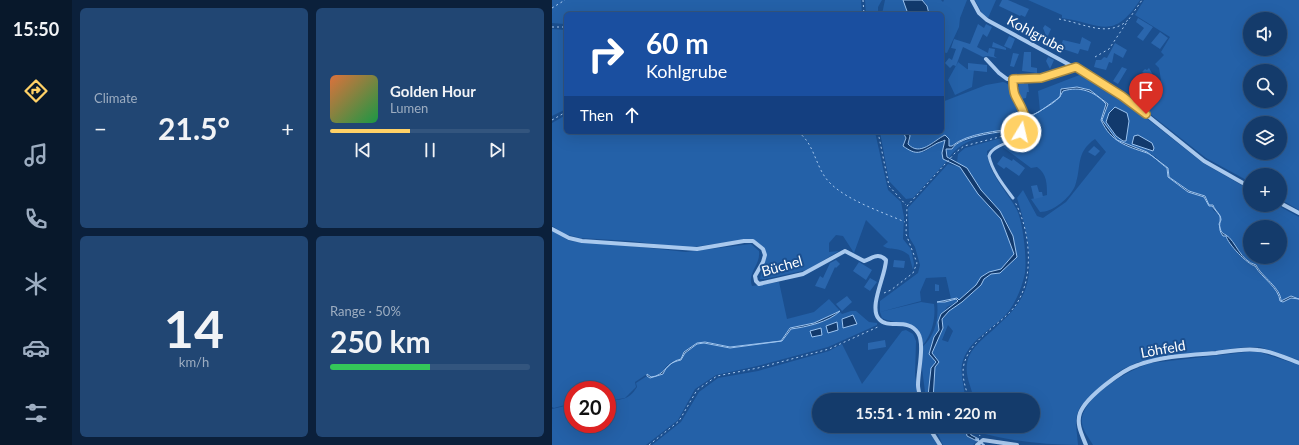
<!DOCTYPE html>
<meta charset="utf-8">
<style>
body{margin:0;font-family:Lato,sans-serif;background:#214673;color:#f1f3f6;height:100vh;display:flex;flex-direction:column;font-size:15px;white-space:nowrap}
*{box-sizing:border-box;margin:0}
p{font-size:13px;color:#9dadc1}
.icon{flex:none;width:22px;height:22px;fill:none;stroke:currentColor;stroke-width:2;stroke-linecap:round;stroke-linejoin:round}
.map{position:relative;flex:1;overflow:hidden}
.drawer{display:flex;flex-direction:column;gap:8px;padding:8px;background:#0b203b;width:480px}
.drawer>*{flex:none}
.banner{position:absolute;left:12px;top:12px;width:380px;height:122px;border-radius:6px;box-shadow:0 4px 16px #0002,0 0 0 1px #33557e;background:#1a4fa0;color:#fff;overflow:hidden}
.tools{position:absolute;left:691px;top:12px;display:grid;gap:8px}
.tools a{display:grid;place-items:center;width:44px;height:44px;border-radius:50%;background:#143b6b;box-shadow:0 4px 16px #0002,0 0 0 1px #33557e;font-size:20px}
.speed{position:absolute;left:12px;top:381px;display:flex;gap:8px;font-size:20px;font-weight:700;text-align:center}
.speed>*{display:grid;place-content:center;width:52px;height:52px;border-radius:50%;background:#143b6b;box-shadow:0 4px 16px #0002,0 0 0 1px #33557e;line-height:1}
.speed .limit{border:6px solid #d22;background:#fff;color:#111}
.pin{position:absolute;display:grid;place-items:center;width:34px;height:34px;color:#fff;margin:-41px -17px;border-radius:50% 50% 50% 0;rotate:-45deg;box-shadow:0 0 4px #0007}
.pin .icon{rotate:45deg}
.me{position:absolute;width:44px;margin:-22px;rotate:9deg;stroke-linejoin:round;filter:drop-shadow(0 0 3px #0008)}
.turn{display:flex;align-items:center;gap:14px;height:84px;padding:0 16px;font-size:18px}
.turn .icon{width:52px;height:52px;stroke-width:2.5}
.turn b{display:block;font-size:28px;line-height:34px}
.then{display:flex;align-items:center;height:38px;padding:0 16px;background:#0003;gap:8px;font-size:15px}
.big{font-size:30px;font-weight:700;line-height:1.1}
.drawer .tile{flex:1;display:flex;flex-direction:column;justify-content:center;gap:6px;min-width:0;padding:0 14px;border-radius:6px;background:#214673}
.drawer .dial{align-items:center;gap:0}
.dial b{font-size:52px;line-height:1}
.song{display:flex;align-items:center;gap:12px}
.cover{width:48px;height:48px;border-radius:6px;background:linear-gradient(135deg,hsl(20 70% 55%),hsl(140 70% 35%))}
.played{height:4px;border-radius:2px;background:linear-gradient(90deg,#ffd166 40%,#33557e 40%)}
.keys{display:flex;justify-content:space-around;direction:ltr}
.heat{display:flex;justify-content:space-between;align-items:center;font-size:22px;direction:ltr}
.charge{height:6px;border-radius:3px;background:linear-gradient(90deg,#34c759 50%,#33557e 0)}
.drawer .tiles{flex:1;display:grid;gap:8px;grid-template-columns:repeat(2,1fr)}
.trip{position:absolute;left:260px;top:393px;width:228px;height:40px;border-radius:20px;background:#143b6b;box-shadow:0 4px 16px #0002,0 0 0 1px #33557e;font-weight:700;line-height:40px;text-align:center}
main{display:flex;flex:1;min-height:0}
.tab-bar{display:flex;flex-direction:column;width:72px;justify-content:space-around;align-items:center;background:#08182b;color:#9dadc1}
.tab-bar .icon{width:28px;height:28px}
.tab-bar .active{color:#ffd166}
.tab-bar b{font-size:18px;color:#f1f3f6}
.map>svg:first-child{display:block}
</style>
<main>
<nav class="tab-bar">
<b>15:50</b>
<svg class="icon active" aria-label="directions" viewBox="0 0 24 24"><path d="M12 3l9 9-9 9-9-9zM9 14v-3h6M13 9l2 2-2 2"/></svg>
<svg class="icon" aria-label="music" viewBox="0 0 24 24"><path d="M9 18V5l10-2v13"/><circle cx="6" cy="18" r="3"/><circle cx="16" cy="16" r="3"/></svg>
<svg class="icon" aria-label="phone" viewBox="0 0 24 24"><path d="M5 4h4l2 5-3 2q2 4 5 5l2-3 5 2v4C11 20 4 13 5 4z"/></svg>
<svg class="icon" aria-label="climate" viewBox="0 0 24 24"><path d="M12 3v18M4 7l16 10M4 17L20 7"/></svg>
<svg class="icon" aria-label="car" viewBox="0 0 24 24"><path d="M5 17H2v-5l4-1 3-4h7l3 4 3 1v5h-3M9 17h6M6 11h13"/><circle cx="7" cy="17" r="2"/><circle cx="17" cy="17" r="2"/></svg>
<svg class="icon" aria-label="filters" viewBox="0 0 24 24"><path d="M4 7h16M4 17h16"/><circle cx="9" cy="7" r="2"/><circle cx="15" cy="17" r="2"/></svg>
</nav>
<section class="drawer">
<div class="tiles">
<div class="tile"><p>Climate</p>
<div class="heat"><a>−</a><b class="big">21.5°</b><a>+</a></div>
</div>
<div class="tile">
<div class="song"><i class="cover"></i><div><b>Golden Hour</b><p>Lumen</p></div></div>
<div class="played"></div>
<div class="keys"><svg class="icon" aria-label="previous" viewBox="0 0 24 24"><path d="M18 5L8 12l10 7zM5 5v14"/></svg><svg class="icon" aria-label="pause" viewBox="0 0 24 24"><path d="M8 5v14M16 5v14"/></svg><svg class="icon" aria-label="next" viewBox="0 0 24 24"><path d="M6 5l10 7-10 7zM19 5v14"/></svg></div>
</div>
<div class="tile dial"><b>14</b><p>km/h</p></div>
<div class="tile"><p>Range · 50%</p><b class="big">250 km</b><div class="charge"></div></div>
</div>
</section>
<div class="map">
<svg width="747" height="445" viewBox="0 0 747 445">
<rect width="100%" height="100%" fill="#1b4f8f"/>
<path fill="#2461a8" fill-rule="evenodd" d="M0,0H309L310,14H14V24H12L0,23Z
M313,0H330L326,7V14H314Z
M333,0H351L356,14H330Z
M369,0H389L391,2L392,0H415L408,18L407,27L395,53L390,52V14H377L374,3Z
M423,0H444L436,18L430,13Z
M476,0H588C561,41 550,24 510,18V15Z
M592,0H747V210L728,199V175H698V182L654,158L593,110L598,104L596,101L599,98L593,91L596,83L601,88L609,80L607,68L603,64L612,55L609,52L618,37L583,15ZM698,19H728V49H698ZM698,71H728V101H698ZM698,123H728V153H698Z
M0,29L14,30V109L0,116Z
M406,62L415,69L422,70L420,87L403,95L396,80Z
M530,74L569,98L651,163L698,190V205H725L747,217V298L739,296L729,301C729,289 710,277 704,265C688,261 684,242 674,235C672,234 670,233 669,231L667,223L669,220C669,214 663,211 661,205H657L653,196L637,191L617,177L616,168C610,163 603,155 596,153C575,145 560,142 550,120L556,104C540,88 530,87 509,89L508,97L488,111L486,91ZM698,227H728V257H698Z
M451,82C459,84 458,88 460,96C464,109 477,114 468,130C444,133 410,137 397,158L394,149L406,143L456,130H464L468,127V122L466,128L456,129L405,142L400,146H397L393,135C381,142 368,157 356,144L358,140L357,132H390V102L434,85Z
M525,88L538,91L555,104L549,120C565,144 568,144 595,153C602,156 609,164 615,168L616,177L636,192L652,197L657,206H660L661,210L668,216C669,224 665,228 671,235L674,236C676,244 695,264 703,266C710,278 727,288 728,301L731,302L739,298L747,299V360L708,347H693L599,359L584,363L571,369L562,375L536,398L528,407L525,414L524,424L526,445C494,445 465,442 433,434L428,426H481V400H422C420,388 413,377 415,364C417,349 431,339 442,329C453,319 463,310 470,297C485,270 474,226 465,198L471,190L485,216L491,218L514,202L554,152L543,139C523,153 530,166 523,186C518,198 501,212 488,212L479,199L495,195C495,184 495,174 485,167L479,168L451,147L469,135L476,120L480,115L487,113L508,97L510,91Z
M14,115V132H323L336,190L349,202L352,217L351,239L359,249L362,264L361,270L357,255C346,246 339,251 331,246L336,242L314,220L302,253L291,236L284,235L277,243V252L287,251L255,270L213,279H208C210,261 224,250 199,239L133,248L79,241L28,238L13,234L0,226V123Z
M328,132H351L354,138L351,146L372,152L393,139L390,154L391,159L395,161L361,198L354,199L337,181Z
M453,137H460L435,151C435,172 455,191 465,210C471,223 475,258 473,273C470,287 465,300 456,312C441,330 416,339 410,364C408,376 413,388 413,400H381L383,367L387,362L380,353L391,328L390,319L397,311L410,302L429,285L431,279L439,274L448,273L465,257L461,236L454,220L429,190L415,168L405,163L406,154L413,148ZM396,325L401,331L396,342L390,340Z
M396,164L408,167L426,194L449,219L462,254L449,269L437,272L429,277L424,285L407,300L404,298L399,299L394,277L374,278L368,292L369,301L328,312V301L366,273L368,265L363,247L357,237L356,208Z
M0,231L18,241L28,242L70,245L134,252L199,244L207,251C209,265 195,272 200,286L227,282L235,319L262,312L277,299L288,311L262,323L238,328L229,341L178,347L153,342L145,343L132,352L129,359C120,361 114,364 110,373L99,377L95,374L83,382L84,387L73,398L55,401V390H21V406L13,405L2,408L0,407Z
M401,299L406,301L395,307L386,322L387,330L382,337L377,354L384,362L376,396L378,400H374L370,368V347C383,336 387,319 385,302Z
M369,302L382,304C384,318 380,334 371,345C371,320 344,325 330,318L328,312Z
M299,311H304L317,322L325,323V325L276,347L205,366L164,375L143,389L126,420L94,445H0V409L13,406L21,407V424H55V402C69,398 76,402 85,387L84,383L95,376L98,378L111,374C115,365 120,362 130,360L133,353L145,344L152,343L178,348L230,341L239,329L262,324L288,312L290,314Z
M354,330L361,334L364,341L363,376L368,400H267V426H376L386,445H100L129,422L147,392L166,378L206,371L277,351L290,344L310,384L350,331Z
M695,352H707L747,365V445H541C537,438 531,431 530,423C528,397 578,369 599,363Z
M382,426H397L400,429L401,426H413L415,436L425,441L421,445H391Z"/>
<path fill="#123a6d" stroke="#9cc4f0" d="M351,0H370L375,6L377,14H356Z
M525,87L538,90L556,104L550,120L565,140L595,152L616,168L617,177L637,191L653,196L657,205H661C663,211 669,214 669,220L667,224L669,231C670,233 672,234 674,235C684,241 688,261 704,265C710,277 729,288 729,301L739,296L747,299L739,298L731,302L728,301C727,288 710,278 703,266C695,264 676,244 674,236H671C665,228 669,224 668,216L660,206H657L652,197L636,192L616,177L615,168C609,164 602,156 595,153C574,146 559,142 549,120L554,104C542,91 528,86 511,91C506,105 484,110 476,120L475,117L487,112L508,97L509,89Z
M563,107L575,113L577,121L574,141H571L564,136L554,122L557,113Z
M469,121L466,129C452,132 407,135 400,149H394L395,157L415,168L429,190L448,211L461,236L465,257L448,273L439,274L432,279L429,285L410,302L397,311L390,319L391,328L380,353L387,362L383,367L381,400H378L376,396L379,368L384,362L377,354L382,337L387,330L386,322L389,314L406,301L404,299L393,302H385L405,298L407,300L424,285L429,277L437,272L449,269L462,254L449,219L426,194L408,167L391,159L390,153L393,140C390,142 386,142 382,145C368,153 365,156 351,146L354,138L351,132H357L358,136L356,144C368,157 381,141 393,135L397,139V146H400C415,133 447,131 466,128Z
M586,135L600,143L602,148L601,151L580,144L582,136Z
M288,311C277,322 254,327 239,329L230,341L178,348L152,343L145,344L133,353L129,360C120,362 115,365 111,374L98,378L95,376V374L99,377C113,376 114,362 129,359L132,352L145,343L153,342L178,347L229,341L238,328L262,323Z
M301,315L305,324L291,328L290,319Z
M285,322L286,330L276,333L274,326Z
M269,328L270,335L260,337L258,331Z
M413,426H416L419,435L427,439L425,441L415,436Z"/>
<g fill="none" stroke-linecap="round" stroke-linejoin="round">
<path stroke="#9cc4f0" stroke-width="2" d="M424,439L432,445"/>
</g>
<path fill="#2a66ad" d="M450,0H456L477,9L473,17L469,15L468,16L447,6Z
M586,18L601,27L591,41L585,37L592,28L584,22Z
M426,24L432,28L434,24L440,27L435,37L431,34L425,47L436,53L437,48L443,49L442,56L445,58L435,56L431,57L411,47L404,66L401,65L398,68L393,63L397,58L400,60L404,49L399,48L402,39L418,44Z
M493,25L499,29L495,38L491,28Z
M608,32L616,38L608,49L599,43Z
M485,34L494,39L492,44L482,39Z
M457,36L463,39L459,49L452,46Z
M530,37L539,42L536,51L528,49L526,54L508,48L511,40L528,44Z
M441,42L454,48V50L440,47Z
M563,43L575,50L571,58L562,53L560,63L557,62L554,70L542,67L544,60H549L552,57L555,58Z
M472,52H479V67L485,68V73L470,71Z
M461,53L467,54L462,67L458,66Z
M496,57L502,60L498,69L494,61Z
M416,63L435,65V72L416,70Z
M570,67L575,69L566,84L561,81Z
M597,68L602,77L595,85L591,81L588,84L585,81L592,73L590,72L593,69L595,70Z
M472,82V84H476L477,92H475L474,98L469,99L466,87H467V83Z
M583,93L594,101L590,106L579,97Z
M542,146L548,151L543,156L536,152Z
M451,156L460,161L461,159L473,168L467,176L454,167L452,169L445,164Z
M485,185L487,192H490L491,197L482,199L479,186Z
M284,260L288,264L284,268L283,267L273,289L263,286L268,276L271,278L278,263Z
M342,260L353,261L352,268L341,267Z
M307,262L320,270L314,280L301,271Z
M318,278L325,282L318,291L312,287Z
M383,284L387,285V291H383Z
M295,296L300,302L290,311L284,304Z
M333,340L334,347L316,350V343Z"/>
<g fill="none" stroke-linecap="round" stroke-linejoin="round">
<path stroke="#a9c9ee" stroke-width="1" stroke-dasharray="2 3" stroke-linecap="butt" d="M311,0L312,14
M0,8L13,0
M507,19C531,23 557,39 577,19
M577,19L590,0
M0,27H14
M543,57L557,49L575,22
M0,120L14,112
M246,132C263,144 263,167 277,182C294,200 330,212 353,222
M326,132L337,186L354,205
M332,293L339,290L361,273L365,263L354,234L355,206L403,153L412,146L463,133
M417,400C414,388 409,377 412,364C418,342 440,329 456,314C484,288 480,234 463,202
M423,426L428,436
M97,445L127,421L145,390L165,376L206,368L277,349L328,326"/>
<path stroke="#a9c9ee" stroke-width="3" d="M461,198C452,186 440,171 437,156C440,146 455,144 462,139C483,123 469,111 463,94C461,89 461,84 461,79"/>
<path stroke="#a9c9ee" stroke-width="4" d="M420,0L427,13L435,20L551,83L571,96L652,161L698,187
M434,59L447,73L455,79L489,78L524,67
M728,203L747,213
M0,229L17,238L30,241L145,249L192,241H201L211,249L213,255L211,262L203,276L204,281L207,284L251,274L293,251L312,261C321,258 326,252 334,260C334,275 316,307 327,319C336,330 356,317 366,333C373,344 366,371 366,385C366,390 368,395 369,400
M376,426L388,445
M425,445L431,440L465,445
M534,445C530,435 524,424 528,413C534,397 570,370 586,365C610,356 638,355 664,353C678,351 693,348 706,350C720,351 734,358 747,363"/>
</g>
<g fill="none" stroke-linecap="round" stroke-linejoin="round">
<defs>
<path id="route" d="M469,132C478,117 469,108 463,95C461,90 461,84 461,79L489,78L524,67L570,96L594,114"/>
</defs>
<use href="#route" stroke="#a68842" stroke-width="10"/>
<use href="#route" stroke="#ffd166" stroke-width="7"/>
</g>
<g text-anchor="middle" stroke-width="4" stroke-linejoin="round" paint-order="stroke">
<g font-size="14" fill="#fff" stroke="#1b4f8f">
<text transform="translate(484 34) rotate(28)" y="5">Kohlgrube</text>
<text transform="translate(230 266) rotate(-16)" y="5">Büchel</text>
<text transform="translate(611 349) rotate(-10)" y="5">Löhfeld</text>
</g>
</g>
</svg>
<div class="tools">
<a><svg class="icon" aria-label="sound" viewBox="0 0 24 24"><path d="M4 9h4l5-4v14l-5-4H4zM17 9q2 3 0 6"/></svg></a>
<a><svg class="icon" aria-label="search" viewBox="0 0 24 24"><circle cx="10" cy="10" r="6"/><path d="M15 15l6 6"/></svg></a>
<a><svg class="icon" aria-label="layers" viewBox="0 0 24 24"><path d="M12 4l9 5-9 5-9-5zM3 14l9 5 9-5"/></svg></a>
<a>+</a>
<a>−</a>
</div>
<div class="speed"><div class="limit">20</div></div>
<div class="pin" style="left:594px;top:114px;background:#d93025"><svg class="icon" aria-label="arrive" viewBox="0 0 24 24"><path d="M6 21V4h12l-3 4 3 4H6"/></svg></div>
<svg class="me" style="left:469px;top:132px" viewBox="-20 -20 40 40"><circle r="17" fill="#ffd166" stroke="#fff" stroke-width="3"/><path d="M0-11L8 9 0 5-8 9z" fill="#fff"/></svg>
<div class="trip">15:51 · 1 min · 220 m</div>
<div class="banner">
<div class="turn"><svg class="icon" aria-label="right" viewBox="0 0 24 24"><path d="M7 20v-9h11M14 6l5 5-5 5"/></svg><div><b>60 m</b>Kohlgrube</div></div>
<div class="then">Then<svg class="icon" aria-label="ahead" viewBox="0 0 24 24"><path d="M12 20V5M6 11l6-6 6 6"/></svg></div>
</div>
</div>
</main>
